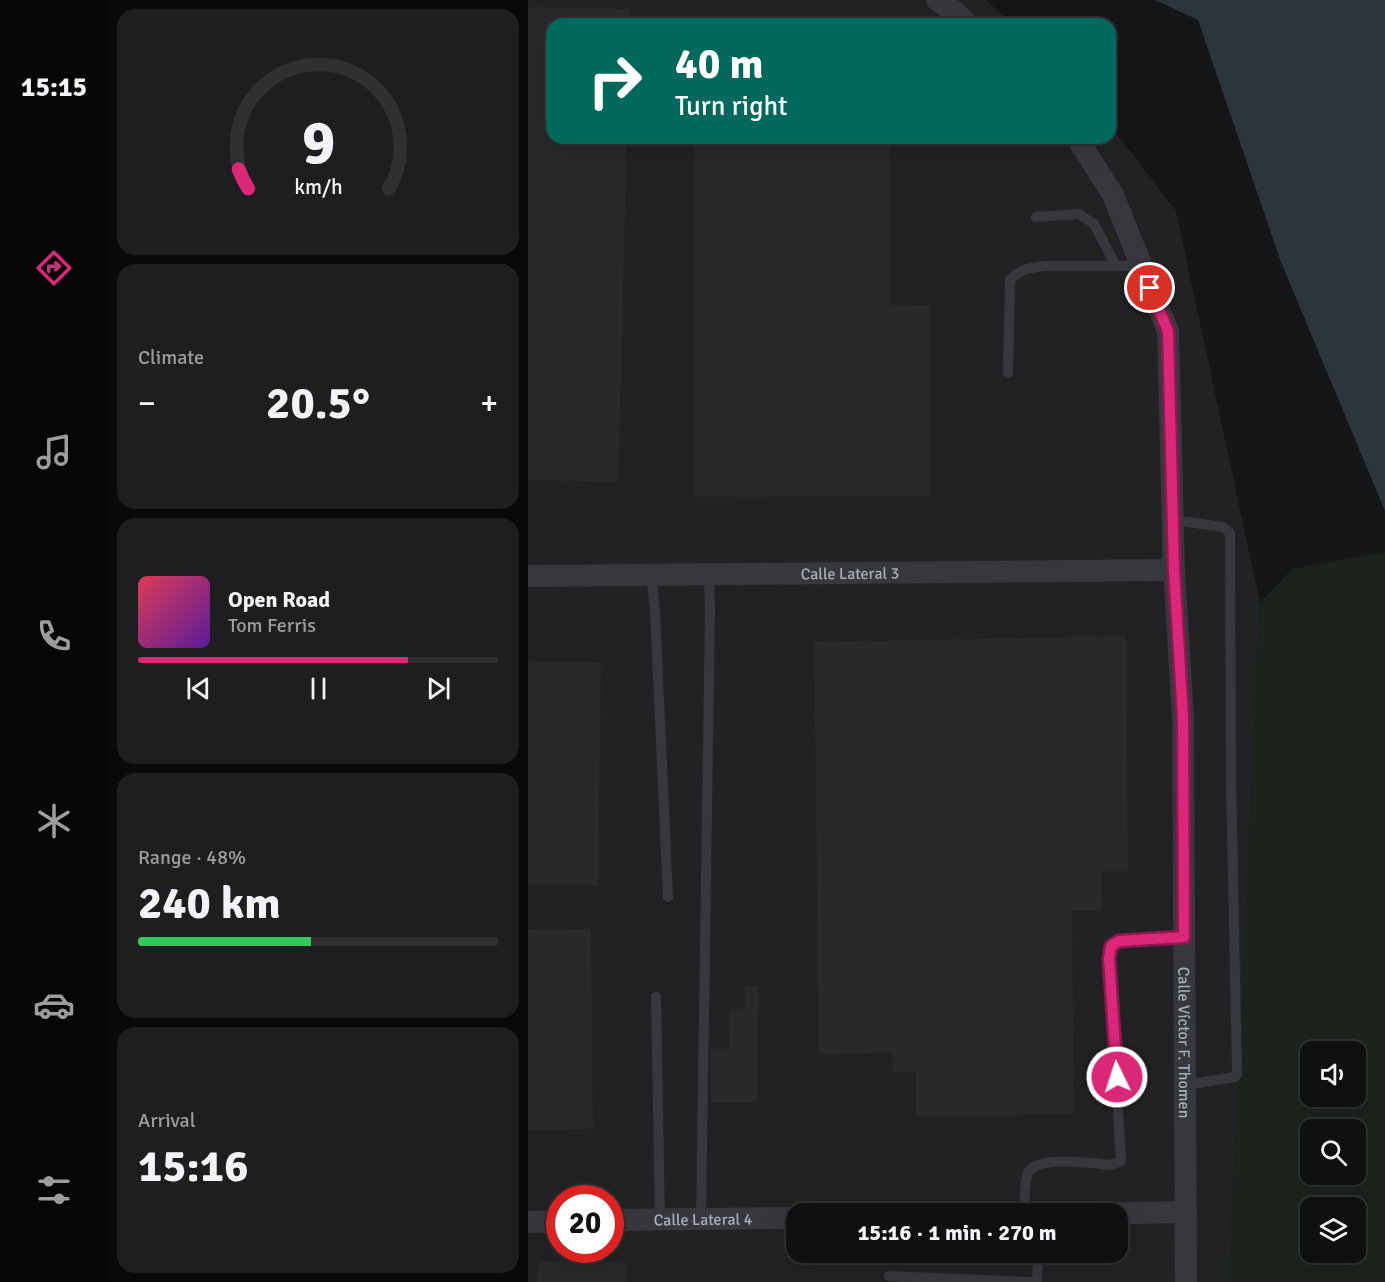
<!DOCTYPE html>
<meta charset="utf-8">
<style>
body{margin:0;font-family:Signika,sans-serif;background:#1e1e20;color:#f1f3f6;height:100vh;display:flex;flex-direction:column;font-size:22px;white-space:nowrap}
*{box-sizing:border-box;margin:0}
p{font-size:20px;color:#9c9d9f}
.icon{flex:none;width:33px;height:33px;fill:none;stroke:currentColor;stroke-width:2;stroke-linecap:round;stroke-linejoin:round}
.map{position:relative;flex:1;overflow:hidden}
.sheet{display:flex;flex-direction:column;gap:9px;padding:9px;background:#09090a;width:420px}
.sheet>*{flex:none}
.top-card{position:absolute;left:18px;top:18px;width:570px;height:126px;border-radius:18px;box-shadow:0 6px 24px #0002,0 0 0 2px #303032;background:#00695c;color:#fff;overflow:hidden}
.tools{position:absolute;left:772px;top:1041px;display:grid;gap:12px}
.tools a{display:grid;place-items:center;width:66px;height:66px;border-radius:12px;background:#101012;box-shadow:0 6px 24px #0002,0 0 0 2px #303032;font-size:30px}
.speed{position:absolute;left:18px;top:1185px;display:flex;gap:12px;font-size:30px;font-weight:700;text-align:center}
.speed>*{display:grid;place-content:center;width:78px;height:78px;border-radius:50%;background:#101012;box-shadow:0 6px 24px #0002,0 0 0 2px #303032;line-height:1}
.speed .limit{border:9px solid #d22;background:#fff;color:#111}
.pin{position:absolute;display:grid;place-items:center;width:51px;height:51px;color:#fff;margin:-26px;border:3px solid #fff;border-radius:50%;box-shadow:0 2px 6px #0007}
.me{position:absolute;width:66px;margin:-33px;rotate:356deg;stroke-linejoin:round;filter:drop-shadow(0 0 4px #0008)}
.turn{display:flex;align-items:center;gap:21px;height:126px;padding:0 30px;font-size:27px}
.turn .icon{width:78px;height:78px;stroke-width:2.5}
.turn b{display:block;font-size:42px;line-height:51px}
.big{font-size:45px;font-weight:700;line-height:1.1}
.sheet .card{flex:1;display:flex;flex-direction:column;justify-content:center;gap:9px;min-width:0;padding:0 21px;border-radius:18px;background:#1e1e20}
.sheet .dial{align-items:center;gap:0}
.dial svg{height:156px;overflow:visible;fill:none;stroke:#303032;stroke-width:7;stroke-linecap:round;text-anchor:middle}
.dial text{fill:#f1f3f6;stroke:none}
.song{display:flex;align-items:center;gap:18px}
.cover{width:72px;height:72px;border-radius:9px;background:linear-gradient(135deg,hsl(350 70% 55%),hsl(270 70% 35%))}
.played{height:6px;border-radius:3px;background:linear-gradient(90deg,#db2777 75%,#303032 75%)}
.keys{display:flex;justify-content:space-around;direction:ltr}
.heat{display:flex;justify-content:space-between;align-items:center;font-size:33px;direction:ltr}
.charge{height:9px;border-radius:4px;background:linear-gradient(90deg,#34c759 48%,#303032 0)}
.trip{position:absolute;left:258px;top:1203px;width:342px;height:60px;border-radius:18px;background:#101012;box-shadow:0 6px 24px #0002,0 0 0 2px #303032;font-weight:700;line-height:60px;text-align:center}
main{display:flex;flex:1;min-height:0}
.tabs{display:flex;flex-direction:column;width:108px;justify-content:space-around;align-items:center;background:#060607;color:#9c9d9f}
.tabs .icon{width:42px;height:42px}
.tabs .on{color:#db2777}
.tabs b{font-size:27px;color:#f1f3f6}
.map>svg:first-child{display:block}
</style>
<main>
<nav class="tabs">
<b>15:15</b>
<svg class="icon on" aria-label="directions" viewBox="0 0 24 24"><path d="M12 3l9 9-9 9-9-9zM9 14v-3h6M13 9l2 2-2 2"/></svg>
<svg class="icon" aria-label="music" viewBox="0 0 24 24"><path d="M9 18V5l10-2v13"/><circle cx="6" cy="18" r="3"/><circle cx="16" cy="16" r="3"/></svg>
<svg class="icon" aria-label="phone" viewBox="0 0 24 24"><path d="M5 4h4l2 5-3 2q2 4 5 5l2-3 5 2v4C11 20 4 13 5 4z"/></svg>
<svg class="icon" aria-label="climate" viewBox="0 0 24 24"><path d="M12 3v18M4 7l16 10M4 17L20 7"/></svg>
<svg class="icon" aria-label="car" viewBox="0 0 24 24"><path d="M5 17H2v-5l4-1 3-4h7l3 4 3 1v5h-3M9 17h6M6 11h13"/><circle cx="7" cy="17" r="2"/><circle cx="17" cy="17" r="2"/></svg>
<svg class="icon" aria-label="filters" viewBox="0 0 24 24"><path d="M4 7h16M4 17h16"/><circle cx="9" cy="7" r="2"/><circle cx="15" cy="17" r="2"/></svg>
</nav>
<section class="sheet">
<div class="card dial"><svg viewBox="0 0 100 80">
<path d="M14 69A42 42 0 1 1 86 69"/>
<path d="M14 69A42 42 0 0 1 9 59" stroke="#db2777"/>
<text x="50" y="56" font-size="32" font-weight="700">9</text>
<text x="50" y="72" font-size="11">km/h</text>
</svg></div>
<div class="card"><p>Climate</p>
<div class="heat"><a>−</a><b class="big">20.5°</b><a>+</a></div>
</div>
<div class="card">
<div class="song"><i class="cover"></i><div><b>Open Road</b><p>Tom Ferris</p></div></div>
<div class="played"></div>
<div class="keys"><svg class="icon" aria-label="previous" viewBox="0 0 24 24"><path d="M18 5L8 12l10 7zM5 5v14"/></svg><svg class="icon" aria-label="pause" viewBox="0 0 24 24"><path d="M8 5v14M16 5v14"/></svg><svg class="icon" aria-label="next" viewBox="0 0 24 24"><path d="M6 5l10 7-10 7zM19 5v14"/></svg></div>
</div>
<div class="card"><p>Range · 48%</p><b class="big">240 km</b><div class="charge"></div></div>
<div class="card"><p>Arrival</p><b class="big">15:16</b></div>
</section>
<div class="map">
<svg width="857" height="1282" viewBox="0 0 857 1282">
<rect width="100%" height="100%" fill="#161618"/>
<path fill="#222225" fill-rule="evenodd" d="M0,0H458L486,24H24V138H582V125L648,211L732,603L701,1282H0ZM32,1198H82V1250H32ZM268,1214H590V1252H268Z"/>
<path fill="#1c231d" fill-rule="evenodd" d="M857,552V1282H701L732,603L764,569ZM783,1052H828V1096H783ZM783,1130H828V1174H783ZM783,1208H828V1252H783Z"/>
<path fill="#2c353c" d="M627,0H857V511L753,262L670,20Z"/>
<path fill="#29292c" d="M0,7L102,9V24H24V138H99L90,482L0,480Z
M166,138H362V306L402,305V496L166,497Z
M598,636L600,871H573L574,910H544L546,1114L388,1117V1072L365,1073L364,1053L291,1054L286,642Z
M0,661L73,662L70,885L0,884Z
M63,929L65,1129L0,1130V930Z
M217,987H230L229,1102H183V1049H201L202,1009H217Z
M10,1261L99,1263L98,1282H10Z"/>
<g fill="none" stroke-linecap="round" stroke-linejoin="round">
<path stroke="#37383d" stroke-width="10" d="M508,217L551,214L566,224L588,266
M480,373L482,280L488,274L498,269L516,266H613
M645,520L695,527L702,533L703,778L709,1074L707,1077L657,1085
M123,574L127,610L140,897
M128,997L132,1220
M496,1214C497,1204 496,1178 501,1171C513,1155 565,1164 584,1165L593,1161L581,958L583,946L591,941L656,937
M173,1219L182,609L181,574
M361,1276L502,1282
M509,1282L510,1252"/>
<g stroke="#37383d" stroke-width="22">
<path d="M409,0L427,12L440,24"/>
<path id="s1" d="M549,138L585,195L640,331L646,570L655,718L658,1282"/>
<path id="s2" d="M0,576L646,570"/>
<path d="M543,1214L657,1212"/>
<path id="s3" d="M82,1220L268,1218"/>
<path d="M0,1222L32,1221"/>
</g>
</g>
<g fill="none" stroke-linecap="round" stroke-linejoin="round">
<defs>
<path id="route" d="M589,1077L581,958L583,946L591,941L656,937L655,718L646,570L640,331L622,288"/>
</defs>
<use href="#route" stroke="#8e194d" stroke-width="15"/>
<use href="#route" stroke="#db2777" stroke-width="10"/>
</g>
<g text-anchor="middle" stroke-width="6" stroke-linejoin="round" paint-order="stroke">
<g font-size="16" fill="#a8adb8" stroke="#111113">
<text dy="6" stroke="none"><textPath href="#s2" startOffset="322">Calle Lateral 3</textPath></text>
<text dy="6" stroke="none"><textPath href="#s1" startOffset="926">Calle Víctor F. Thomen</textPath></text>
<text dy="6" stroke="none"><textPath href="#s3" startOffset="93">Calle Lateral 4</textPath></text>
</g>
</g>
</svg>
<div class="tools">
<a><svg class="icon" aria-label="sound" viewBox="0 0 24 24"><path d="M4 9h4l5-4v14l-5-4H4zM17 9q2 3 0 6"/></svg></a>
<a><svg class="icon" aria-label="search" viewBox="0 0 24 24"><circle cx="10" cy="10" r="6"/><path d="M15 15l6 6"/></svg></a>
<a><svg class="icon" aria-label="layers" viewBox="0 0 24 24"><path d="M12 4l9 5-9 5-9-5zM3 14l9 5 9-5"/></svg></a>
</div>
<div class="speed"><div class="limit">20</div></div>
<div class="pin" style="left:622px;top:288px;background:#d93025"><svg class="icon" aria-label="arrive" viewBox="0 0 24 24"><path d="M6 21V4h12l-3 4 3 4H6"/></svg></div>
<svg class="me" style="left:589px;top:1077px" viewBox="-20 -20 40 40"><circle r="17" fill="#db2777" stroke="#fff" stroke-width="3"/><path d="M0-11L8 9 0 5-8 9z" fill="#fff"/></svg>
<div class="trip">15:16 · 1 min · 270 m</div>
<div class="top-card">
<div class="turn"><svg class="icon" aria-label="right" viewBox="0 0 24 24"><path d="M7 20v-9h11M14 6l5 5-5 5"/></svg><div><b>40 m</b>Turn right</div></div>
</div>
</div>
</main>
